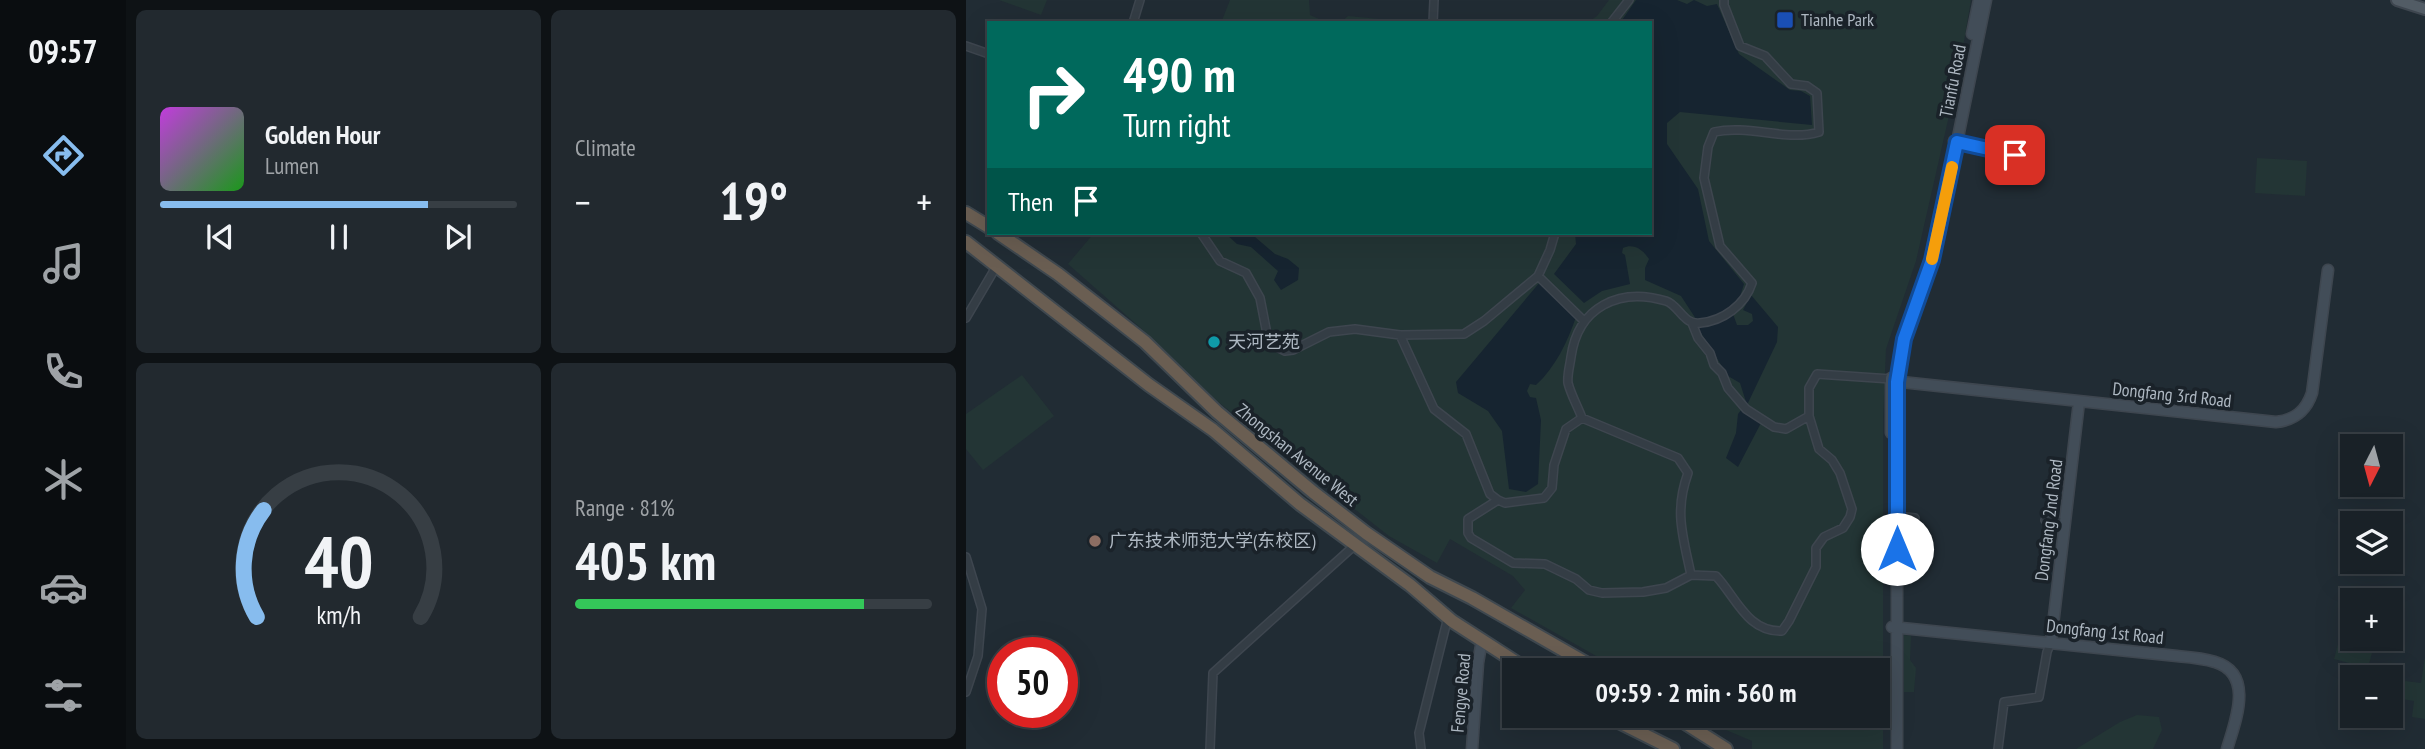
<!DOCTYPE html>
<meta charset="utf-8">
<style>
body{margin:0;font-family:"PT Sans Narrow","Noto Sans SC",sans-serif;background:#22292f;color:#f1f3f6;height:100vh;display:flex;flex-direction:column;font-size:26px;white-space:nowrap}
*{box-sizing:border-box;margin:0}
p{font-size:23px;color:#9fa3a7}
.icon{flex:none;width:38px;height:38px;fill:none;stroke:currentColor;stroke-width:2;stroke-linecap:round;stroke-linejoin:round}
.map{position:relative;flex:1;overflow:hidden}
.drawer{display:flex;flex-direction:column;gap:10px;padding:10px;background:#0e1215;width:840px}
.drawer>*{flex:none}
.hud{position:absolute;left:21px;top:21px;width:665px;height:214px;border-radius:0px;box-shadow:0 7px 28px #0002,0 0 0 2px #373e44;background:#00695c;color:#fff;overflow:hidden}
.needle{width:46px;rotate:186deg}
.buttons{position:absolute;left:1374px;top:434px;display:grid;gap:14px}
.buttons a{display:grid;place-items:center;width:63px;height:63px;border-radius:0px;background:#192127;box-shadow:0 7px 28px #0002,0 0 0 2px #373e44;font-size:35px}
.speed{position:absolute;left:21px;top:637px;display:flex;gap:14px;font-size:35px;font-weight:700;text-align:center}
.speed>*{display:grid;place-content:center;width:91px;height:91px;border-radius:50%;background:#192127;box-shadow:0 7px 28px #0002,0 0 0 2px #373e44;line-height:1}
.speed .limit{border:10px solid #d22;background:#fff;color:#111}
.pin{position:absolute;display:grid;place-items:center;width:60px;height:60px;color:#fff;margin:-30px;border-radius:14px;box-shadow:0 4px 10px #0006}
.me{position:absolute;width:77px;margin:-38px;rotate:0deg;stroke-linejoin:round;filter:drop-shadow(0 0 5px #0008)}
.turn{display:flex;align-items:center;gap:24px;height:147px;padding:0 21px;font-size:32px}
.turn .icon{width:91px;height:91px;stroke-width:2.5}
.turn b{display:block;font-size:49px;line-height:60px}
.then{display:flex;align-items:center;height:66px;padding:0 21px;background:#0003;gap:14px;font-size:26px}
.big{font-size:52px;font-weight:800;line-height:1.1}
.drawer .tile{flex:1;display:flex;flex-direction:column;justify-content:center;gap:10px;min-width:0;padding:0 24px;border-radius:10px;background:#22292f}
.drawer .dial{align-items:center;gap:0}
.dial svg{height:182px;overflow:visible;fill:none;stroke:#373e44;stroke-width:7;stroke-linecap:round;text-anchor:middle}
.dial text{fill:#f1f3f6;stroke:none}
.song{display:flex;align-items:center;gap:21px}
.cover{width:84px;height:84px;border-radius:10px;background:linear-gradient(135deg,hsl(290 70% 55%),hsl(120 70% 35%))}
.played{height:7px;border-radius:4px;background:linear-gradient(90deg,#87bcee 75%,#373e44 75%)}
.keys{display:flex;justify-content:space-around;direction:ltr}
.heat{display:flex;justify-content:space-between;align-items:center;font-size:38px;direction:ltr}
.charge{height:10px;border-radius:5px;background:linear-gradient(90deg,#34c759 81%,#373e44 0)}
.drawer .tiles{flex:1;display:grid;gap:10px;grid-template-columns:repeat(2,1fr)}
.trip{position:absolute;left:536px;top:658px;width:388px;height:70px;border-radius:0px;background:#192127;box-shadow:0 7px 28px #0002,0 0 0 2px #373e44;font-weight:800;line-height:70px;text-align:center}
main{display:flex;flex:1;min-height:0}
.tab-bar{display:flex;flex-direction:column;width:126px;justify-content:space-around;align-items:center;background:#0a0d10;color:#9fa3a7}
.tab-bar .icon{width:49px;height:49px}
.tab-bar .current{color:#87bcee}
.tab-bar b{font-size:32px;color:#f1f3f6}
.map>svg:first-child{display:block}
</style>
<main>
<nav class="tab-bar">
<b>09:57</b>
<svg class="icon current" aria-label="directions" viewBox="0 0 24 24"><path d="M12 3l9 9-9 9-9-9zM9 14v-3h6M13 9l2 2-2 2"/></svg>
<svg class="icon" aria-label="music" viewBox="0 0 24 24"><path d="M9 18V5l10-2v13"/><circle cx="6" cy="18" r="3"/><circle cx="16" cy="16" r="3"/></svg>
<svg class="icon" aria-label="phone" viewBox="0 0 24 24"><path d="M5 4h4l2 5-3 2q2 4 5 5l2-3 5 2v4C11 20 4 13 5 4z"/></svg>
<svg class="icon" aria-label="climate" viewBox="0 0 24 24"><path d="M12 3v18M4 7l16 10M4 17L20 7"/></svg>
<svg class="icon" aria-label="car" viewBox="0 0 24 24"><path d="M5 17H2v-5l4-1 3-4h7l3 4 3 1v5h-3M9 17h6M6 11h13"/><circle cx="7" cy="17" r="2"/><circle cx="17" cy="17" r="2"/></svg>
<svg class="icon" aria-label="filters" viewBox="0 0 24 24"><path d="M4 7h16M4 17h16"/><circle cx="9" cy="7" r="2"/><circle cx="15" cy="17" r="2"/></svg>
</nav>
<section class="drawer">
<div class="tiles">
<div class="tile">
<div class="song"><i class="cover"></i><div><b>Golden Hour</b><p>Lumen</p></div></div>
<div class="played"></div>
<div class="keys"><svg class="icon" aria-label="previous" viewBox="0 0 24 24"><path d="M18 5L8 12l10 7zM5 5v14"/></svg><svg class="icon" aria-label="pause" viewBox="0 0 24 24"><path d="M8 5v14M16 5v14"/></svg><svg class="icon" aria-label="next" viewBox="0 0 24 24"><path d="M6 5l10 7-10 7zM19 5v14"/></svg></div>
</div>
<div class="tile"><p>Climate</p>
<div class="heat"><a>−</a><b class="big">19°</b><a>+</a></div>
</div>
<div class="tile dial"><svg viewBox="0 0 100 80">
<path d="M14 69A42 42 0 1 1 86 69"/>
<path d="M14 69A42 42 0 0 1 17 22" stroke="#87bcee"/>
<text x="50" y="56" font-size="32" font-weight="700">40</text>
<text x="50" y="72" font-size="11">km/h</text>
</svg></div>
<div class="tile"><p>Range · 81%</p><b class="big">405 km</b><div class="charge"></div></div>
</div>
</section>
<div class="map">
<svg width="1459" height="749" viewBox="0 0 1459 749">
<rect width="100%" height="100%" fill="#212c34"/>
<path fill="#233535" d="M33,0H81L75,15Z
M264,0H343L344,15L362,23H255Z
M643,0H1005L992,76L950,261L920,349L917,418V749H786V741L727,716H912V670H655L545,608L559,590L547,576L484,539L471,563L423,536L251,401L178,331L102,264L128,233H684V23H621L631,16Z
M382,16L455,23H374Z
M1291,158L1341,161L1339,196L1289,193Z
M56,375L88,416L17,470L0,449V414Z
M938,635L945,636L944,660L950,668L948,692H938Z
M1372,644L1406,653L1402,668L1368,659Z
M1459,657V719L1446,717L1448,701L1436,699L1439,681L1455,683Z
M1171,715L1193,717L1196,730L1187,749H1110L1154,722Z"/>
<path fill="#162430" d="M670,0H711L721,4L728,0L741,6L751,4L773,54L824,90L835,91L844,96L846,125L714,112L701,123V144L732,189L743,241L778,284L772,303L746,317L730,319L715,296L679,280V268L683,259C677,250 668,243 657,248L656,253L659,255L664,284L636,291L618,303L588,274L610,244L609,233H684V23H654Z
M259,233H291L289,237L309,254L322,259L333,268L332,280L315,290L308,280L312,271L285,247L271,244Z
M574,282L610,317C602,341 589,368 570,385L564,384L561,391L564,397L570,398L575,420L572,484L560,492L543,489L536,431L522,411L492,393L490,382Z
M785,295L812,327L811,342L781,405L774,383L762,376L732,328L746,325L767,314L771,325H782L787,321L786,314L777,310Z
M776,409L795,423L772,467L760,458L770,433L772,414Z"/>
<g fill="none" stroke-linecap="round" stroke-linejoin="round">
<defs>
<path id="street" d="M167,23L174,0
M467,23L468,0
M645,23L663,0
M0,46L23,54
M235,233L254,261L280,273L294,298L302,339L311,347L319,351L327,350L363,332L389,329L434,335L498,334L518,321L572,276L584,250L589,233
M572,276L617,320
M0,318L30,267
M726,323L732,338L744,353L748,365L756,373L762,388L780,409L808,427L820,429L843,416
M434,335L468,409L500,434L524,494L532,500L502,519V533L505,538L547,563L579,564L610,579L623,590L636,593L677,592L700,588L725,575L750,576C770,597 781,632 816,631L823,621L850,567V548L858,537L877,528L884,517L886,509L874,473L866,460L853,449L843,416V388L851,374L925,379
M532,500L539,503L578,498L586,488L588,465L600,429L616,418
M931,516L949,518
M1079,520L1099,522
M0,557L16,609L12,656L0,692
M725,575C717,536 708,512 722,473L712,458L616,418C612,407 605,395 602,383C601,375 604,365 605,357C612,307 653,287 700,301C713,305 717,325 734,323C757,321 779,305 786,283L754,246L738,178L742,147L748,132C783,124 821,142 853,132L851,93L841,86L825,84L799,56L774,46L758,5V0
M244,749L247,673L389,545
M455,749L453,733L482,617
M1032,749L1038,702L1073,697L1081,652L1085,642"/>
<path id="secondary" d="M1006,34L1013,0
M988,141L1049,154
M926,381L1310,422C1329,420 1340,411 1346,393L1362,270
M925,433V378
M926,627L1211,656C1223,657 1237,658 1249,662C1289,674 1269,722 1261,749
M1085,642L1113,402
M506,749L512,663L516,640
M931,749V382L940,333L962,271L971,240L1020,0"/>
<path id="primary" d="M1431,0L1459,9"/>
<path id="highway" d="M0,213L23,227
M32,233L92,274L179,342L251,412L347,492L400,533L464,577L506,598L632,670
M0,242L183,385L247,430L334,504L444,585L486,621L562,670
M641,716L707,749
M708,716L760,749"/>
</defs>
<use href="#street" stroke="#3e464f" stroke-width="10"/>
<use href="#secondary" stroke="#3e464f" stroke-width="13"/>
<use href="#primary" stroke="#3e464f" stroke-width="14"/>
<use href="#highway" stroke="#3f484f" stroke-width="16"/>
<use href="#street" stroke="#343d45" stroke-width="7"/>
<use href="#secondary" stroke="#424d58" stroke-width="10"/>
<use href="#primary" stroke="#525c65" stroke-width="10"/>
<use href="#highway" stroke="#6a5e52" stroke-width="12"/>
</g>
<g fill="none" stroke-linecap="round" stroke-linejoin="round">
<defs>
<path id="route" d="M931,549V382L938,339L966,260L991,142L1049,155"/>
</defs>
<use href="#route" stroke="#114b97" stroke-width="18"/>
<use href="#route" stroke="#1a73e8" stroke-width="12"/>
<path stroke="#f59e0b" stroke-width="12" d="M966,259L986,167"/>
</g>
<rect fill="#1a4fb4" stroke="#1a2229" stroke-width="2.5" x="810" y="11" width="18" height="18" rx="3.5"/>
<circle fill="#0f9aa8" stroke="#1a2229" stroke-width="2.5" cx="248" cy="342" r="7"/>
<circle fill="#8d6e63" stroke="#1a2229" stroke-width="2.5" cx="129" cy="541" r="7"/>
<g text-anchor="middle" stroke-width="7" stroke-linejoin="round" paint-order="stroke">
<g font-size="18" fill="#aeb8c2" stroke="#1a2229" text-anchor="start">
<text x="835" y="26">Tianhe Park</text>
<text x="262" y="348">天河艺苑</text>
<text x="143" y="547">广东技术师范大学(东校区)</text>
</g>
<g font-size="18" fill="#aeb8c2" stroke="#1a2229">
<text transform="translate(987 81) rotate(-79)" y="6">Tianfu Road</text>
<text transform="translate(1206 395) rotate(6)" y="6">Dongfang 3rd Road</text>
<text transform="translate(331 455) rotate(39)" y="6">Zhongshan Avenue West</text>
<text transform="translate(1083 520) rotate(-83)" y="6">Dongfang 2nd Road</text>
<text transform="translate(1139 632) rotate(6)" y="6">Dongfang 1st Road</text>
<text transform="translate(495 693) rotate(-85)" y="6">Fengye Road</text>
</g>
</g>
</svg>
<div class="buttons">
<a><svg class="needle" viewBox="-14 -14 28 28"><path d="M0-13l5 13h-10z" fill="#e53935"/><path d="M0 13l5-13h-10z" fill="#9fa3a7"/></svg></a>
<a><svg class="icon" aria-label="layers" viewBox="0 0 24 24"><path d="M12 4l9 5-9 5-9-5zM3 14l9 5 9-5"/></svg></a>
<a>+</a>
<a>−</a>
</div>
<div class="speed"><div class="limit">50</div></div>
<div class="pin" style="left:1049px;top:155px;background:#d93025"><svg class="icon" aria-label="arrive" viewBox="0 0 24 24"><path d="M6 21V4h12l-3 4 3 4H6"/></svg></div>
<svg class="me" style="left:931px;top:549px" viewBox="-20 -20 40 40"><circle r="19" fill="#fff"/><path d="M0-13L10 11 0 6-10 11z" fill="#1a73e8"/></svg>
<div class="trip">09:59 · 2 min · 560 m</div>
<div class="hud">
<div class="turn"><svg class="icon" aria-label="right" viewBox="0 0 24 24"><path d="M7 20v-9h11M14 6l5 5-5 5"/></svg><div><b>490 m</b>Turn right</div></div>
<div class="then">Then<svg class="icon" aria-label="arrive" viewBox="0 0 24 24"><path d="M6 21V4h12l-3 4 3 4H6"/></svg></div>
</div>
</div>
</main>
